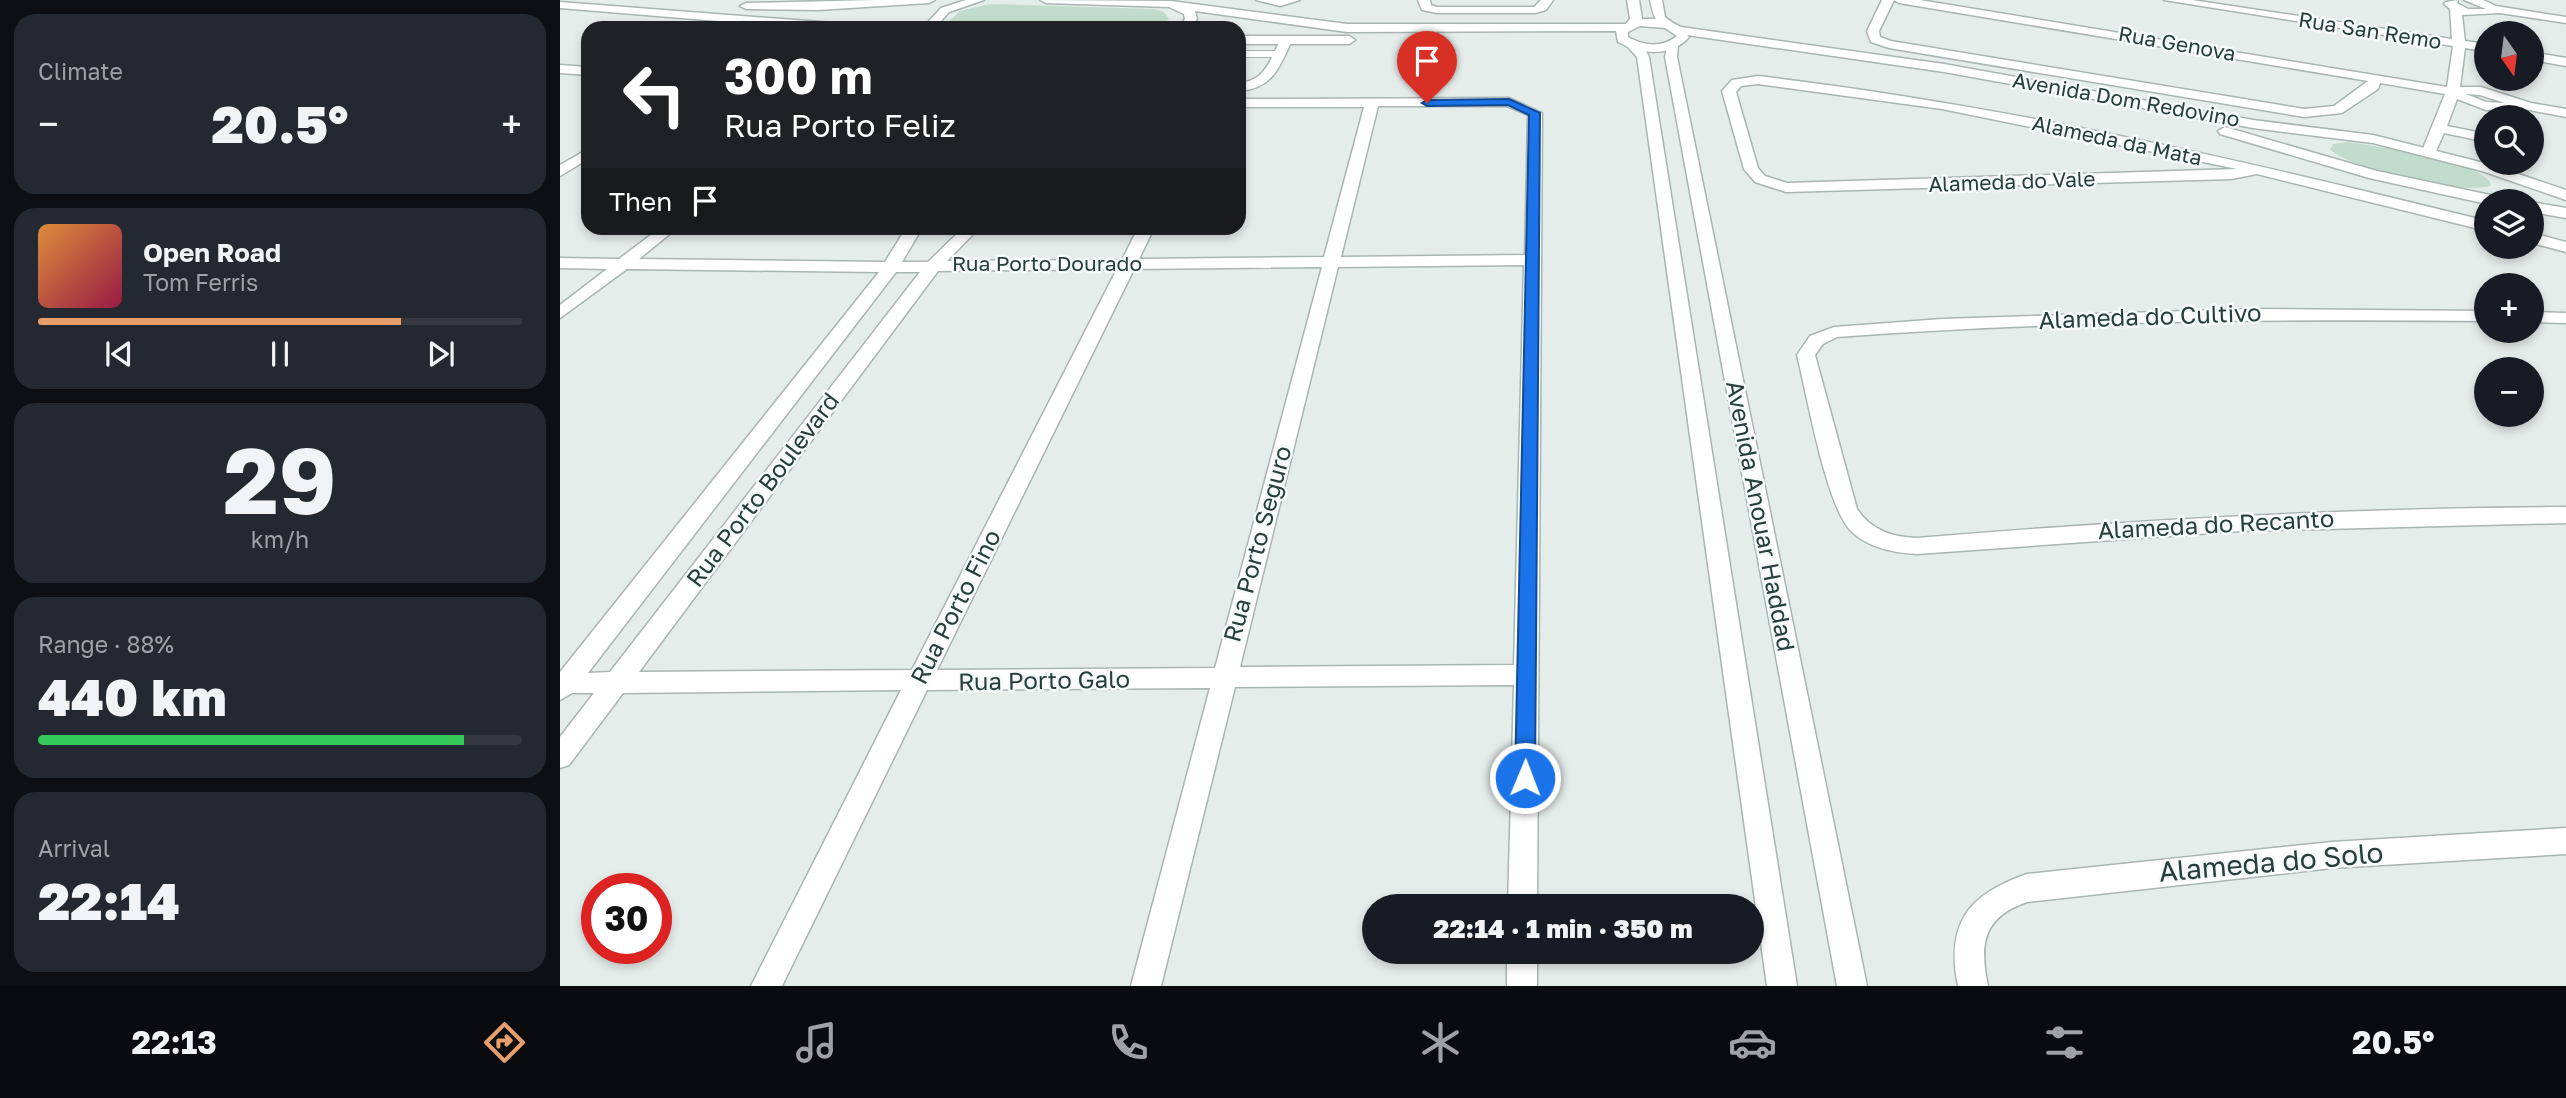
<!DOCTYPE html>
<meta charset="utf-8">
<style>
body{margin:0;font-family:"Golos Text",sans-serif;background:#242831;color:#f1f3f6;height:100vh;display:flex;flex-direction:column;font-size:26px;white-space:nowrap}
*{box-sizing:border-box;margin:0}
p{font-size:23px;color:#9ea1a6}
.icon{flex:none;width:38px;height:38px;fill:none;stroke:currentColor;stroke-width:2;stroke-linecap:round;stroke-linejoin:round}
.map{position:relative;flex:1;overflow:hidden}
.sheet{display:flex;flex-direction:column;gap:14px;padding:14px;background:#0d0f14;width:560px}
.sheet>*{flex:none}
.hud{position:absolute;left:21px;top:21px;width:665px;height:214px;border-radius:21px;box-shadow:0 4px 10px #0003;background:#202124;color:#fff;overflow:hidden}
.needle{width:46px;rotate:166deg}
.fabs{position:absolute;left:1914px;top:21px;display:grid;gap:14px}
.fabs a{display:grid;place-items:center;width:70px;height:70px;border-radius:50%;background:#171b24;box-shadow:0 4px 10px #0003;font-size:35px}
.speed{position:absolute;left:21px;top:873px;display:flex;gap:14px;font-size:35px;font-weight:700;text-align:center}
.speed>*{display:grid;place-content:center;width:91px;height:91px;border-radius:50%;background:#171b24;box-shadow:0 4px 10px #0003;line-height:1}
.speed .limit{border:10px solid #d22;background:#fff;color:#111}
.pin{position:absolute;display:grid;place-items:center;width:60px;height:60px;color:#fff;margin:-72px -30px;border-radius:50% 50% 50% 0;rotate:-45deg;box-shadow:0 0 7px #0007}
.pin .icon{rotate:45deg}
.me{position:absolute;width:77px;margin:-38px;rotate:1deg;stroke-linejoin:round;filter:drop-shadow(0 0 5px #0008)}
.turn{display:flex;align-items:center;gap:24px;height:147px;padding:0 28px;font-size:32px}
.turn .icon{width:91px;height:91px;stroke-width:2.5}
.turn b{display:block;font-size:49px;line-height:60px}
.then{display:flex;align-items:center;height:66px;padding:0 28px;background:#0003;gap:14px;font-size:26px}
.big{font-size:52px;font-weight:800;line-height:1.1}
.sheet .widget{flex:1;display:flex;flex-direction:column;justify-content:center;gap:10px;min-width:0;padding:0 24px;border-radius:21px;background:#242831}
.sheet .dial{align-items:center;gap:0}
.dial b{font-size:91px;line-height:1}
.song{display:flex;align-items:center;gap:21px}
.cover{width:84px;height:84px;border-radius:10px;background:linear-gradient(135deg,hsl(30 70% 55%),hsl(340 70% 35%))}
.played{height:7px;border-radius:4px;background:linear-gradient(90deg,#e69e6b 75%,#363941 75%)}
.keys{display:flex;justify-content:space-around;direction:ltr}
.heat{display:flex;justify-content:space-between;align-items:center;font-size:38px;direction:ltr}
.charge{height:10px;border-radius:5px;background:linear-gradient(90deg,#34c759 88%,#363941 0)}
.trip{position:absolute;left:802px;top:894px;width:402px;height:70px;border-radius:35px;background:#171b24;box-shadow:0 4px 10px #0003;font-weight:800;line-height:70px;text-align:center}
.menu{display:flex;height:112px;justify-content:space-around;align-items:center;background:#090b0e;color:#9ea1a6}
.menu .icon{width:49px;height:49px}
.menu .current{color:#e69e6b}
.menu b{font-size:32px;color:#f1f3f6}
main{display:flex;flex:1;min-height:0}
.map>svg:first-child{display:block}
</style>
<main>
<section class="sheet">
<div class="widget"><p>Climate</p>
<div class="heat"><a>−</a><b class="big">20.5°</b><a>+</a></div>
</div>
<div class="widget">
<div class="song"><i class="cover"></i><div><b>Open Road</b><p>Tom Ferris</p></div></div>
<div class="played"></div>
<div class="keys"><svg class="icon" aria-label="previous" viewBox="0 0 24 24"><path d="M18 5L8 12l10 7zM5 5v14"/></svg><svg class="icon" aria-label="pause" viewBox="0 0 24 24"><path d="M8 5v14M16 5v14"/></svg><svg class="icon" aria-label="next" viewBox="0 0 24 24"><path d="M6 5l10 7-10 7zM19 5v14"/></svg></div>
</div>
<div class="widget dial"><b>29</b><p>km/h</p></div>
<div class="widget"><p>Range · 88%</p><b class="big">440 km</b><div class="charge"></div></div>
<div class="widget"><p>Arrival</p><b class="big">22:14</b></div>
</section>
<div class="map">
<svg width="2006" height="986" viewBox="0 0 2006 986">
<rect width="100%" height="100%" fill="#e5edeb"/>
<path fill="#c1dccd" d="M430,4L594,9L604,12L609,19L598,28H400L388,22L400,11Z
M1789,142C1813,146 1928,162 1931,185C1910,197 1786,168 1770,149L1773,144Z"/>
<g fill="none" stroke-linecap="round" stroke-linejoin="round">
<defs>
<path id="service" d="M679,51H720L725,54L720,57H679Z"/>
<path id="minor" d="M696,0H740L720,6Z
M858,0H870L871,5L877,7H974L981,0H993L986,10L975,13H877L862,10Z
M1067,0H1079L1082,19L1071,29L1065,25L1070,19Z
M1090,0H1102L1105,17L1113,23V27C1096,29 1093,14 1090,0Z
M1322,0H1360L1887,87L1893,46L1604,0H1632L1892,39L1890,9L1884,4L1886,2L1898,0L1897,3L1908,9H1926L1904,0H1923L1936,6L2006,17V23L1940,13L1902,15L1905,41L1927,44V52L1905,48L1900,87H1921L1971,103L2006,109V117L1959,108L1926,110L1897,99L1887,126L1927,134V142L1884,133L1876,151L1869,155L1862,151L1885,94L1820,83L1818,89L1782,113L1744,117L1329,48L1311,42L1307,31ZM1334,0L1339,3L1808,81L1774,106L1744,109L1331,41L1320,37L1319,31ZM1906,94L1920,95L1945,103L1926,102Z
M722,37L732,40C719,68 713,88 679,91V83C707,81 710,58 722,37Z
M1068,42C1079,40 1085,48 1089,57L1237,986H1207L1077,57L1066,45Z
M1108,42L1118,45L1117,57L1307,986H1277L1105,57Z
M1972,52L2006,58V66L1972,60Z
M0,65L28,67V75L0,73Z
M1198,76C1445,105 1686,161 1927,221V231L1697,174L1671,179L1226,192L1195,182L1184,169L1162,91L1172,80ZM1198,84L1382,109L1677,169L1227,183L1205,176L1198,168L1176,92L1181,86Z
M949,98L982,113L977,906H948L954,685L675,687L601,986H571L650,688L367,690L222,986H191L341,690L63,693L9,765L0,768V737L34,693H12L0,700V672L319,272L67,269L0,318V305L47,269L0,268V258L59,259L100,228H117L79,259L325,262L346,228H362L342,262H368L403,228H419L387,261L562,260L578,228H594L579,259L764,257L804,107H679V99ZM818,106H947L968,115L965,255L781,257ZM964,265L954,665L680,667L778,267ZM762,267L655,668L377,670L574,269ZM557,269L352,670L79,672L378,271ZM336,272H360L50,672L28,673Z
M28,149V159L0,176V165Z
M1972,233L2006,242V252L1972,243Z
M1690,309L1927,311V321C1710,319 1494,321 1277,337L1263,344L1255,355L1297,509C1312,531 1333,537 1357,538C1573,520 1789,508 2006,507V523L1681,531L1357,554C1335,553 1309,548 1292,532C1266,508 1247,394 1237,355L1250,336L1274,327L1382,319Z
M1972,312L2006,313V323L1972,322Z
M2006,828V854L1772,868L1467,902C1423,917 1419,944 1428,986H1398C1385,923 1409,894 1467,874L1772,842Z
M947,952H977V986H947Z"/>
<path id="tertiary" d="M315,0H375L369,3L258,10L186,9L180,6L186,3Z
M406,0H424L389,12L381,21L384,28H372L369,21L381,8Z
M480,0L611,1L787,24H1067C1084,16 1105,17 1121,27L1384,64L1693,120L1813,135L1932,165L2006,190V200L1922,171L1813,143L1693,128L1384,72L1127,35L1129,37C1111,58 1080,54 1058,42L1056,31L787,32L635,11L637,19L630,28H618L625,19L624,14L609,7L486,3ZM1080,26L1105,28L1117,36C1102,48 1084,46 1068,37V32Z
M0,2L287,24L293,28H243L0,8Z
M679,36H789L795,40L789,44H679Z
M1665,127L1817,171L1935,196L1943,201H1927V204L1809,178L1660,134L1658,131Z
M1972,202L2006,208V218L1972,212Z"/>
</defs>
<use href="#service" stroke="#a8b5b3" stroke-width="2"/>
<use href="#minor" stroke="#a8b5b3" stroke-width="3"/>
<use href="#tertiary" stroke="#a8b5b3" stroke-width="3"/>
<use href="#service" fill="#fff" fill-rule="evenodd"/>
<use href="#minor" fill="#fff" fill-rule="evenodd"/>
<use href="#tertiary" fill="#fff" fill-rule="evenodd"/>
</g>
<path fill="#1a73e8" stroke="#114b97" stroke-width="2" d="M949,99L980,113L975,778L972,784L965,787L958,784L955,778L969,115L948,105L867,106L862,103L867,100Z"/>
<g text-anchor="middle" stroke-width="5" stroke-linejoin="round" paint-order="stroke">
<g font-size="21" fill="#263e3c" stroke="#f6faf9">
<text transform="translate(1810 31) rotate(9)" y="7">Rua San Remo</text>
<text transform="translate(1617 44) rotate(10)" y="7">Rua Genova</text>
<text transform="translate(1566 100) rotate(10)" y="7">Avenida Dom Redovino</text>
<text transform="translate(1557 141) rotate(12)" y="7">Alameda da Mata</text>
<text transform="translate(1452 182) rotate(-2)" y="7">Alameda do Vale</text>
<text x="487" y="271">Rua Porto Dourado</text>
</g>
<g font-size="24" fill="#263e3c" stroke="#f6faf9">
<text transform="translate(1590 317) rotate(-2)" y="8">Alameda do Cultivo</text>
<text transform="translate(203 490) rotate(-53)" y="8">Rua Porto Boulevard</text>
<text transform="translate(1200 516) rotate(79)" y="8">Avenida Anouar Haddad</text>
<text transform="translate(1656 525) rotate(-3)" y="8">Alameda do Recanto</text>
<text transform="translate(698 544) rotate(-75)" y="8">Rua Porto Seguro</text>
<text transform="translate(396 607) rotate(-63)" y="8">Rua Porto Fino</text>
<text transform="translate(484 681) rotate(-1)" y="8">Rua Porto Galo</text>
</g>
<g font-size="28" fill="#263e3c" stroke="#f6faf9">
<text transform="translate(1711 862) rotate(-5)" y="10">Alameda do Solo</text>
</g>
</g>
</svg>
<div class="fabs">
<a><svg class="needle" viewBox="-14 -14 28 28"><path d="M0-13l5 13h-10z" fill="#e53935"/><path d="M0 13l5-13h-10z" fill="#9ea1a6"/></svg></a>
<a><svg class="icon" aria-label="search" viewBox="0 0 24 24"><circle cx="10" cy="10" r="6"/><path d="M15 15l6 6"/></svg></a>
<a><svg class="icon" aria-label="layers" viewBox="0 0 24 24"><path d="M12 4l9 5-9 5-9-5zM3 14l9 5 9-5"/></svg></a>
<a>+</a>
<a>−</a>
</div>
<div class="speed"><div class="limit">30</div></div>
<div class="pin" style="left:867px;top:103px;background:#d93025"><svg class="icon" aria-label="arrive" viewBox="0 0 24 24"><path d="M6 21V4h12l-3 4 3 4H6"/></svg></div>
<svg class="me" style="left:965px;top:778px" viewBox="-20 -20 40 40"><circle r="17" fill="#1a73e8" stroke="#fff" stroke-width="3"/><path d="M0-11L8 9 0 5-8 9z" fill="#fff"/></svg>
<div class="trip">22:14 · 1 min · 350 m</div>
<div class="hud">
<div class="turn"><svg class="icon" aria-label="left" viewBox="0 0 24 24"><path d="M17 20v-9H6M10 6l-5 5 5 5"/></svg><div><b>300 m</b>Rua Porto Feliz</div></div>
<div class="then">Then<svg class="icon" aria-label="arrive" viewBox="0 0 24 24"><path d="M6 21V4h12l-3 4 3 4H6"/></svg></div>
</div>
</div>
</main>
<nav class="menu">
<b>22:13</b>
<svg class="icon current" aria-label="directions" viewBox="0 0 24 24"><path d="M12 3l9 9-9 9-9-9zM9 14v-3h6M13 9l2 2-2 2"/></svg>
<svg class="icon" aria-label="music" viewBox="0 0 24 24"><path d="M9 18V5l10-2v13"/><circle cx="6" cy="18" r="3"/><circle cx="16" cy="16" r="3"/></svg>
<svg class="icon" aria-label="phone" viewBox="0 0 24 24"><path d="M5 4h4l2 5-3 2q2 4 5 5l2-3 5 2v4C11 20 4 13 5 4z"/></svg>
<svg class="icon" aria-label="climate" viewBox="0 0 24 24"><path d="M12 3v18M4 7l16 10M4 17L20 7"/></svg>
<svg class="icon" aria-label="car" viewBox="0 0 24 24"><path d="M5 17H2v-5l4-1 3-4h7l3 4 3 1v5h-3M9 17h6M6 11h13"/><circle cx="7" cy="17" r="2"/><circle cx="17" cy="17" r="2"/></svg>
<svg class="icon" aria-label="filters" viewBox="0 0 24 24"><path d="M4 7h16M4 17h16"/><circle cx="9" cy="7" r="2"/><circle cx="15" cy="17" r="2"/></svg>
<b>20.5°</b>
</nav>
